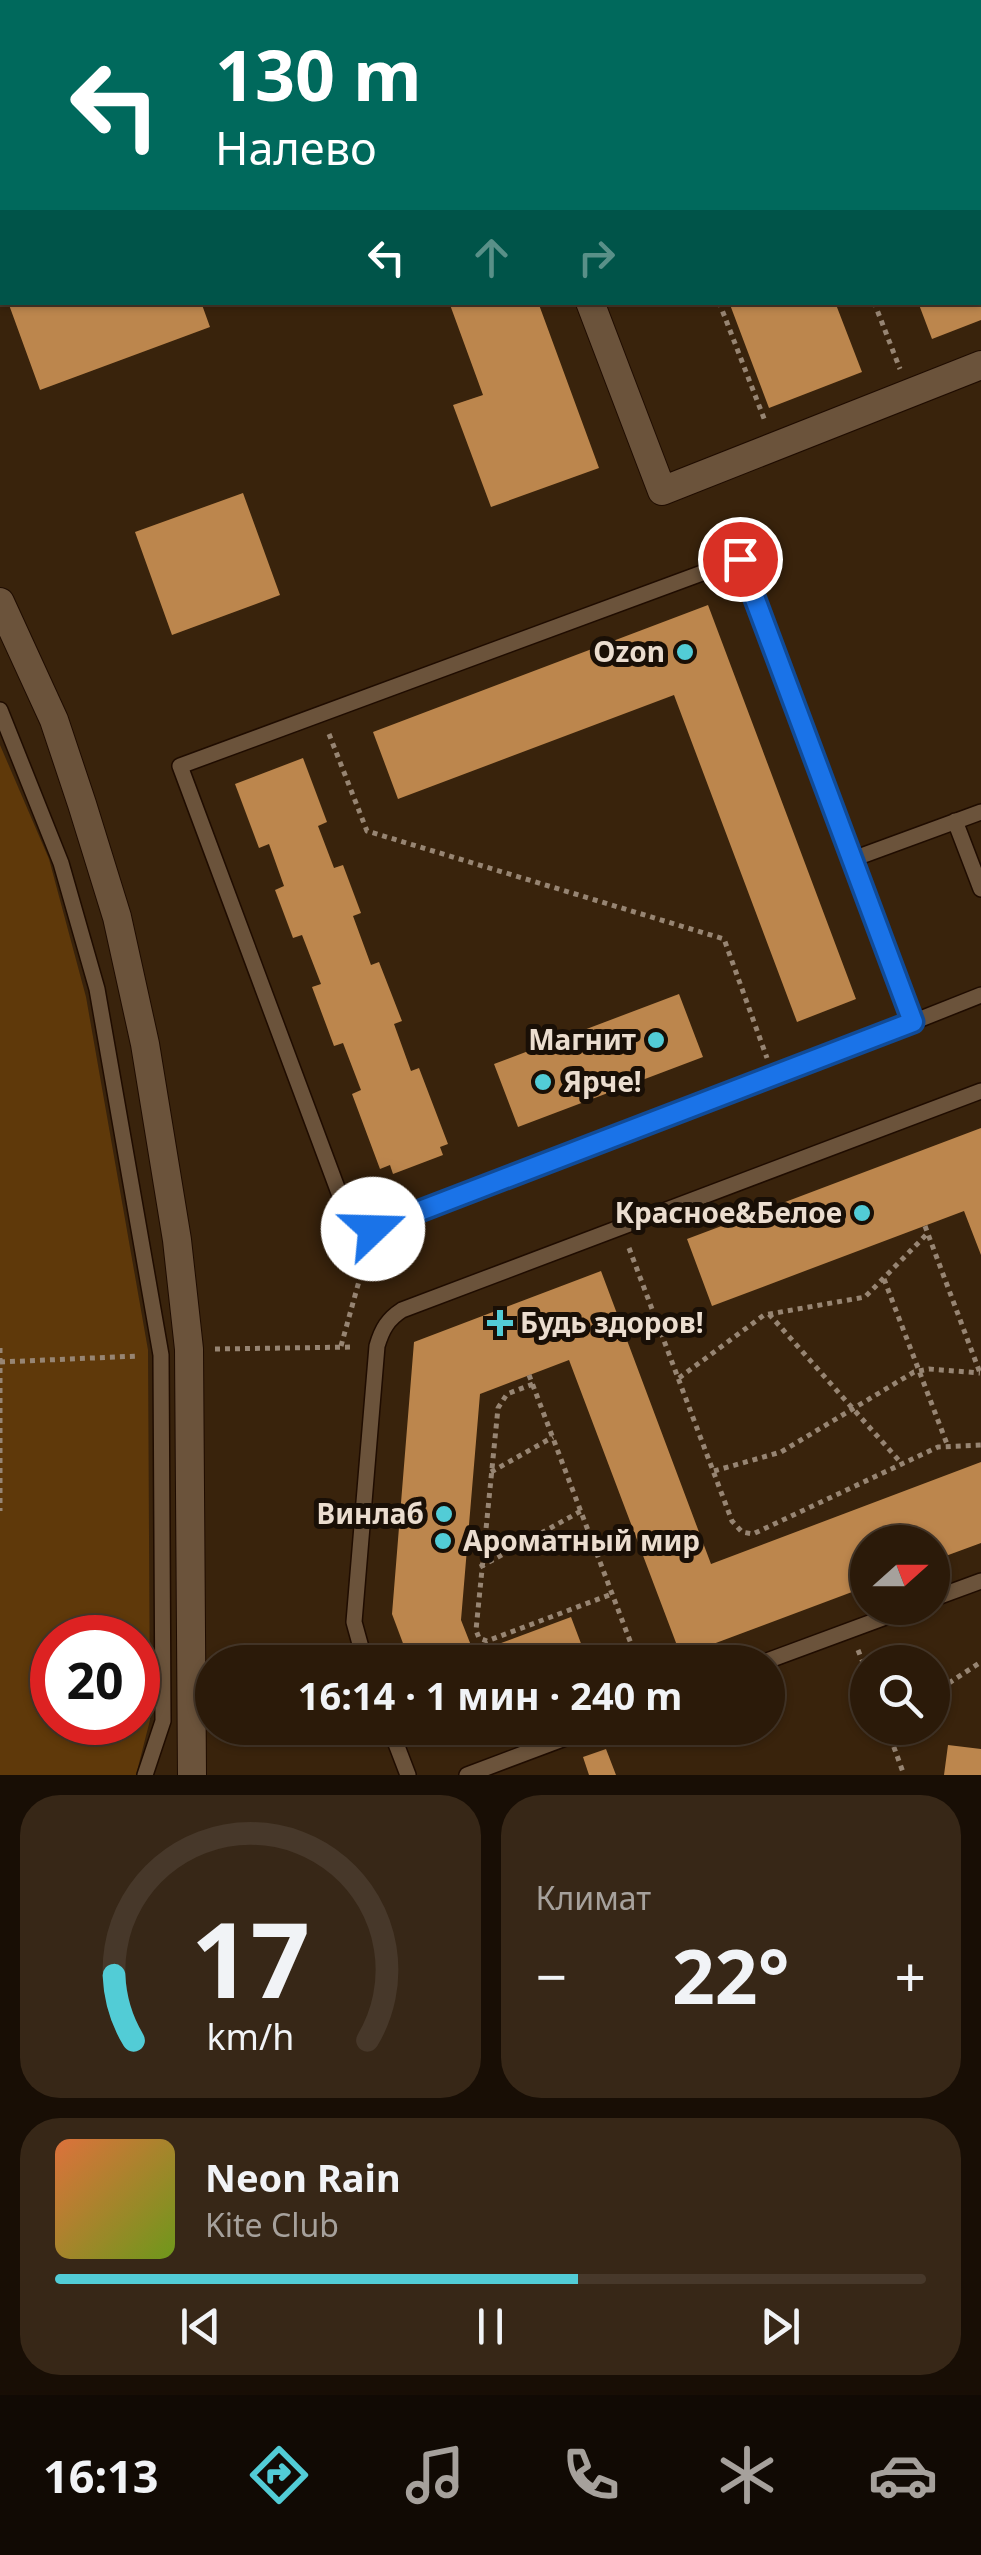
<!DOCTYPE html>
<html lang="ru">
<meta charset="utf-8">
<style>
body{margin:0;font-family:"Noto Sans",sans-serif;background:#372717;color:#f1f3f6;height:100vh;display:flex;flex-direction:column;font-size:38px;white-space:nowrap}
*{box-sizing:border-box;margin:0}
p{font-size:32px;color:#a6a19c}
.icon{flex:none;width:55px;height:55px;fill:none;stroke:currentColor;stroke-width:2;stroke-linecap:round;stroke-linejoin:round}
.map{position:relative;height:1775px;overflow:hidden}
.details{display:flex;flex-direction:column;gap:20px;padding:20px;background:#180e05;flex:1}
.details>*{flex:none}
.hud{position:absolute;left:0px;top:0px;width:982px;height:305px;box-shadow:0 2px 8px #0004,0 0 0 2px #47382a;background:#00695c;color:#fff;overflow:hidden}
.needle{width:65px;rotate:69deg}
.tools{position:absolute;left:850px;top:1525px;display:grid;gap:20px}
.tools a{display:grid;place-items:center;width:100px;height:100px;border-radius:50%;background:#2b1a09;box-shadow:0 2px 8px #0004,0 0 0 2px #47382a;font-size:50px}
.speed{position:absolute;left:30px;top:1615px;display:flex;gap:20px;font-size:50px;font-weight:700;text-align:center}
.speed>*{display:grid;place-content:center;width:130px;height:130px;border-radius:50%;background:#2b1a09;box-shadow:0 2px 8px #0004,0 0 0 2px #47382a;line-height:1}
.speed .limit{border:15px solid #d22;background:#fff;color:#111}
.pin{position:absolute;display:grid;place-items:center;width:85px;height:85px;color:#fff;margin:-42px;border:5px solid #fff;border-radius:50%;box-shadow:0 2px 10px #0007}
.me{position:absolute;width:110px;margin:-55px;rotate:69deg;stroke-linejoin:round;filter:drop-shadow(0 0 8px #0008)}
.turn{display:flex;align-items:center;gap:35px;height:210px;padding:0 50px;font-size:45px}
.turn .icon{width:130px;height:130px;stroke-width:2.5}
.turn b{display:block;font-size:70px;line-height:85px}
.lanes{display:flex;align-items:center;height:95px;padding:0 50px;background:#0003;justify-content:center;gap:50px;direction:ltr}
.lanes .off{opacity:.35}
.big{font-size:75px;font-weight:700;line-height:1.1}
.details .widget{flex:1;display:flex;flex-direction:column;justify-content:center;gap:15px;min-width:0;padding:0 35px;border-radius:40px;background:#372717}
.details .dial{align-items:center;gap:0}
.dial svg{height:260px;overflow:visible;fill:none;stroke:#47382a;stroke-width:7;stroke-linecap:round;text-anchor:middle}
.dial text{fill:#f1f3f6;stroke:none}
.song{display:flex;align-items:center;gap:30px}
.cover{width:120px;height:120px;border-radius:15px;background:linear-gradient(135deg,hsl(20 70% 55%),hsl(80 70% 35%))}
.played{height:10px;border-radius:5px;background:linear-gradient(90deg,#52ccd6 60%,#47382a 60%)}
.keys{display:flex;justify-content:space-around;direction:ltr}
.heat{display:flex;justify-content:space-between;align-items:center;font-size:55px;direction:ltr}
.details .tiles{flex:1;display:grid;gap:20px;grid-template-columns:1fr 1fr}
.widget:last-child{grid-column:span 2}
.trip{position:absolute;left:195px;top:1645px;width:590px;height:100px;border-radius:50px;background:#2b1a09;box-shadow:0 2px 8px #0004,0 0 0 2px #47382a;font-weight:700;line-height:100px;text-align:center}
.tabs{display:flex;height:160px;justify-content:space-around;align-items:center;background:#110a04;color:#a6a19c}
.tabs .icon{width:70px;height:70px}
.tabs .active{color:#52ccd6}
.tabs b{font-size:45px;color:#f1f3f6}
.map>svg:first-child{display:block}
</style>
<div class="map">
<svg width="981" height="1775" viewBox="0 0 981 1775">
<rect width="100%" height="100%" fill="#39230c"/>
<path fill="#5f390a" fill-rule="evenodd" d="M0,745L49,859L86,997L148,1350L150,1720L136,1775H0ZM52,1638H138V1722H52Z"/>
<path fill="#bc864d" d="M8,302H201L210,327L40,390Z
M449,302H538L599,468L491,507L453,405L483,395Z
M729,302H835L862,372L769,408Z
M918,302H981V320L932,339Z
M243,493L280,595L172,635L135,532Z
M708,605L856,999L797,1022L674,695L398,799L373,732Z
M303,758L327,822L318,826L334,868L343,865L361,913L353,916L371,965L379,962L402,1021L394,1024L411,1071L419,1068L448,1144L440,1147L443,1155L393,1174L390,1165L380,1169L352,1094L361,1090L343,1043L334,1046L312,987L321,984L302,935L293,938L275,890L284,886L269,844L259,848L235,784Z
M679,994L703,1057L518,1127L494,1064Z
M981,1128V1255L964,1211L712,1306L687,1239Z
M601,1271L711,1564L981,1462V1543L932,1561V1542H868V1586L681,1656L569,1360L480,1394L461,1620L474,1653L571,1617L588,1662H410L392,1614L414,1342Z
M434,1728H491L441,1747Z
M948,1745L981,1749V1775H944Z
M606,1749L616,1775H589L583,1757Z"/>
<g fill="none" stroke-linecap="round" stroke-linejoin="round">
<defs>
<path id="service" d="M0,710L61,863L97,989L161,1355L163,1721L145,1775
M955,821L981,889
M853,859L981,812
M913,1022L740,559L180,766L355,1236L913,1022L981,995
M932,1599L981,1581
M365,1662L354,1622L377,1346C382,1329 388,1319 402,1310L981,1091
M764,1662L910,1608
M390,1728L408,1775
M467,1775L592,1728"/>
<path id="minor" d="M660,2L666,0
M590,302L662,491L981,365
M0,602L54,720L82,804L117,917L145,1044L177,1240L189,1349L192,1775"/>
</defs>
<use href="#service" stroke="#1f0c00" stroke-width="18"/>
<use href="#minor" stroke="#1f0c00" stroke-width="30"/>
<path stroke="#978573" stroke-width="5" stroke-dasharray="5 5" stroke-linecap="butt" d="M980,64H981
M980,190L981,189
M719,302L765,421
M874,302L900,369
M329,734L367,831L724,939L767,1058
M925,1226L980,1373
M629,1248L732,1521L742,1532L753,1534L938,1447L981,1445
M884,1279L947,1444
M769,1314L902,1464
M341,1346L366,1256
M0,1348V1511
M215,1349L354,1347
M0,1362L139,1356
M529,1375L638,1662
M679,1378L764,1315L865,1297L927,1234
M533,1384L507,1394L498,1408L476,1630L479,1638L487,1641L612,1594
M714,1471L781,1452L914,1372L929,1369L980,1373
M491,1472L553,1437
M480,1567L581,1511
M858,1650L868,1675
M932,1694L981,1662
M887,1728L904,1775"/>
<use href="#service" stroke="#6b533b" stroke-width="15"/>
<use href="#minor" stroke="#6b533b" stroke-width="28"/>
</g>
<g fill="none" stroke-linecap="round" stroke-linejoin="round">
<defs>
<path id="route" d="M373,1229L913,1022L740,559"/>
</defs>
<use href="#route" stroke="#114b97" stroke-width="25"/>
<use href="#route" stroke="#1a73e8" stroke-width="18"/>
</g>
<g fill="#52ccd6" stroke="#190f06" stroke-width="4">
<circle cx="685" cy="652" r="10"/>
<circle cx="656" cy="1040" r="10"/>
<circle cx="543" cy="1082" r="10"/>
<circle cx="862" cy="1213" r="10"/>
<path d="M495 1308h10v10h10v10h-10v10h-10v-10h-10v-10h10z"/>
<circle cx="444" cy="1514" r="10"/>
<circle cx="443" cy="1541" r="10"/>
</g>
<g text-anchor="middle" stroke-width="10" stroke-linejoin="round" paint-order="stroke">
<g font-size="28" font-weight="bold" fill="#ebddcf" stroke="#190f06" text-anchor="end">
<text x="665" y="662">Ozon</text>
<text x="636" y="1050">Магнит</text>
<text x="563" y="1092" text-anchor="start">Ярче!</text>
<text x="842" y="1223">Красное&amp;Белое</text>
<text x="520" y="1333" text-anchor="start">Будь здоров!</text>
<text x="424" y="1524">Винлаб</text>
<text x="463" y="1551" text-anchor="start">Ароматный мир</text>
</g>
</g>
</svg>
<div class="tools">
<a><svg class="needle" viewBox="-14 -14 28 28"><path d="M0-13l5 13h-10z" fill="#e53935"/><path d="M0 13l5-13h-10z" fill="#a6a19c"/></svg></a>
<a><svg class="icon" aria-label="search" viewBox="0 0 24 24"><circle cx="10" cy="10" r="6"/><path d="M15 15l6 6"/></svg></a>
</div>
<div class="speed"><div class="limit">20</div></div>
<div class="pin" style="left:740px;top:559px;background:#d93025"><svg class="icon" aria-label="arrive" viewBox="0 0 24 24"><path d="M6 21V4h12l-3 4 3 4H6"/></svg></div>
<svg class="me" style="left:373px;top:1229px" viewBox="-20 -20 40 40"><circle r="19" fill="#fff"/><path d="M0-13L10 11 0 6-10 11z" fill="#1a73e8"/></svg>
<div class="trip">16:14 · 1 мин · 240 m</div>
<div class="hud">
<div class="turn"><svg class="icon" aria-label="left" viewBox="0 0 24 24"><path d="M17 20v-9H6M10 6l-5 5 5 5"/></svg><div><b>130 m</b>Налево</div></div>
<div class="lanes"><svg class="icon" aria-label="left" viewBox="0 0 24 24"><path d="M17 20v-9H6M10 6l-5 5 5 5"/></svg><svg class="icon off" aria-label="ahead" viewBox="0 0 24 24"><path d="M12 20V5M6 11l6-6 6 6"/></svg><svg class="icon off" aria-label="right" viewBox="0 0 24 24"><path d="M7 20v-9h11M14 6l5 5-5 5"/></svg></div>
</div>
</div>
<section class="details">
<div class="tiles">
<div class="widget dial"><svg viewBox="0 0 100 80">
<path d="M14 69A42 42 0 1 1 86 69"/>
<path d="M14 69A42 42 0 0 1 8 49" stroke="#52ccd6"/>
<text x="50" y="56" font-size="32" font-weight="700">17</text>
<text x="50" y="72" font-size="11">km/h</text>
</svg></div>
<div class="widget"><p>Климат</p>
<div class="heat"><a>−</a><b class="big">22°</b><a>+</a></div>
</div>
<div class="widget">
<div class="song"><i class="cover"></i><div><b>Neon Rain</b><p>Kite Club</p></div></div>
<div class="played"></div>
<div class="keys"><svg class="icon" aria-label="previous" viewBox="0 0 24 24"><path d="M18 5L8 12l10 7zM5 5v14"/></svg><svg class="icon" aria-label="pause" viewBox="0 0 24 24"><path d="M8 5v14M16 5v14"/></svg><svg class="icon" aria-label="next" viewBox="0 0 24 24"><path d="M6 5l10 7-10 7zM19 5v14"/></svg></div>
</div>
</div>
</section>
<nav class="tabs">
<b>16:13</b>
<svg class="icon active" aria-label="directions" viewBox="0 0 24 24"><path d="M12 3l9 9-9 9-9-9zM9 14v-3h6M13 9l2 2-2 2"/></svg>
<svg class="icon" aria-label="music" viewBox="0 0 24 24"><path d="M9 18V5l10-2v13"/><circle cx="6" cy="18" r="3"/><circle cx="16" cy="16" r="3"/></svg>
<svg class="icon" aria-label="phone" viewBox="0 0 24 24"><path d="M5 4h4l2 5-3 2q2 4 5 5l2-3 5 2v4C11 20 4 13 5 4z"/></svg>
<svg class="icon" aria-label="climate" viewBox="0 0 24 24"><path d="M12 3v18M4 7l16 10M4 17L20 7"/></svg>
<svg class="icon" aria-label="car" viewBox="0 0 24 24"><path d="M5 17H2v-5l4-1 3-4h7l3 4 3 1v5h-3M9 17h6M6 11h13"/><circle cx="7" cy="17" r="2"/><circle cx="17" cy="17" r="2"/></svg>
</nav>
